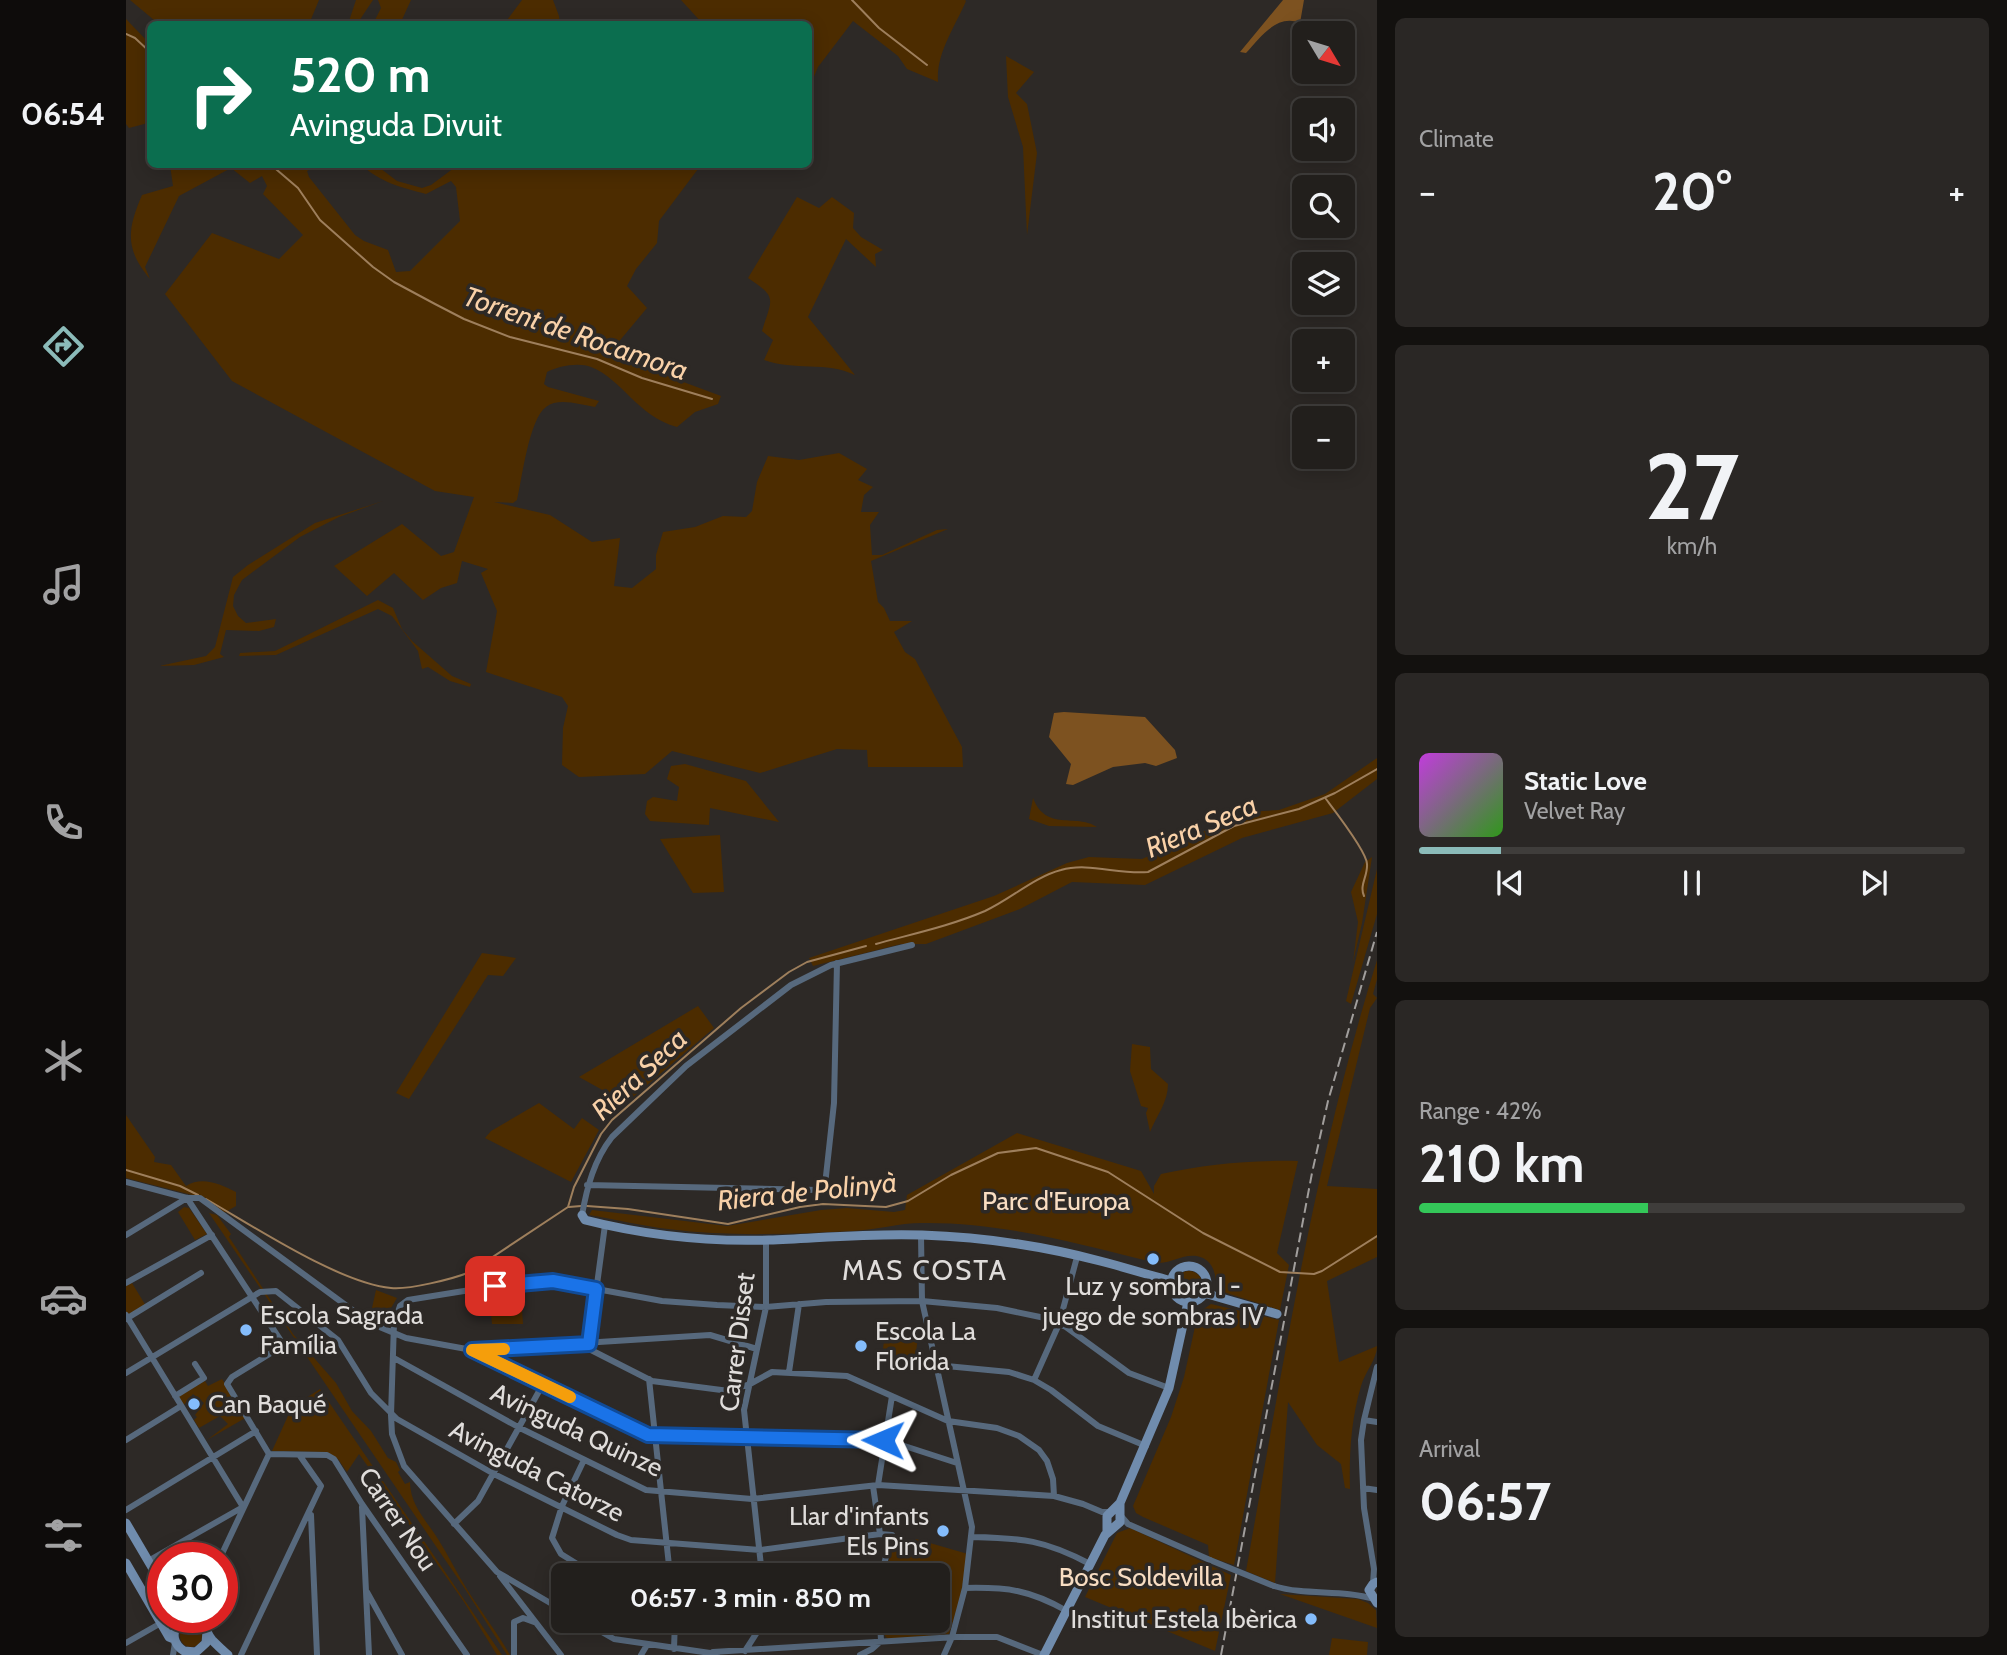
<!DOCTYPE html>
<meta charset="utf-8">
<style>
body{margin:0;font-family:Cabin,sans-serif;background:#2a2725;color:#f1f3f6;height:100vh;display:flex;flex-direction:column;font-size:26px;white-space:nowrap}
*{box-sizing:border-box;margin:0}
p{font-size:23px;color:#a2a2a3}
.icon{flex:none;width:38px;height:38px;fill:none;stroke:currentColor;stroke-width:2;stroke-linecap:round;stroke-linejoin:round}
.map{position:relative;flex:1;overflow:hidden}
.side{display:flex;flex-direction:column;gap:18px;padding:18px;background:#13110f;width:630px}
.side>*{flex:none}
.banner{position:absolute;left:21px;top:21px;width:665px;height:147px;border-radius:10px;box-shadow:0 4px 18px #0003,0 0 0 2px #3f3d3b;background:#0b6e4f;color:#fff;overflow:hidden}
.needle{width:46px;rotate:128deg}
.buttons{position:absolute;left:1166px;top:21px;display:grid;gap:14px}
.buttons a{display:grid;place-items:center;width:63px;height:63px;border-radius:10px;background:#221f1c;box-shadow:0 4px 18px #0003,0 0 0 2px #3f3d3b;font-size:35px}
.speed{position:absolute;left:21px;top:1542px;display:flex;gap:14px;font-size:35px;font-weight:700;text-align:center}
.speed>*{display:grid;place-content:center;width:91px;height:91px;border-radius:50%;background:#221f1c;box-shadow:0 4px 18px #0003,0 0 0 2px #3f3d3b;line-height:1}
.speed .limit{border:10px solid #d22;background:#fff;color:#111}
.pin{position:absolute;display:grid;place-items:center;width:60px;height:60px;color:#fff;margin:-30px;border-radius:14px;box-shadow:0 4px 10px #0006}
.me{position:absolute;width:77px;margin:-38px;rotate:271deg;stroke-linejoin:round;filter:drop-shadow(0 0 5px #0008)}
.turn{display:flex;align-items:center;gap:24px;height:147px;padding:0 28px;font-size:32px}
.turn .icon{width:91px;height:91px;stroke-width:2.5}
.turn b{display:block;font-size:49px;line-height:60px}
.big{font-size:52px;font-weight:700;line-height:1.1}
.side .tile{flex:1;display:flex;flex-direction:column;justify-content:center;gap:10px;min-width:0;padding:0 24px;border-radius:10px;background:#2a2725}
.side .dial{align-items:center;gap:0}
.dial b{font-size:91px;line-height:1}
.song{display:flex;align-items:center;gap:21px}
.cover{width:84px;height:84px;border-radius:10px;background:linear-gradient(135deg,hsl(290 70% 55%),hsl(110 70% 35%))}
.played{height:7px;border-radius:4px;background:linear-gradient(90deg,#8bbbb9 15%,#3f3d3b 15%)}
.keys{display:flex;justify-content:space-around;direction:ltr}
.heat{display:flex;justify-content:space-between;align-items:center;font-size:38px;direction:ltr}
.charge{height:10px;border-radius:5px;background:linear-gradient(90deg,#34c759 42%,#3f3d3b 0)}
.trip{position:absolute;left:425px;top:1563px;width:399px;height:70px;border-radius:10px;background:#221f1c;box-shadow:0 4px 18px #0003,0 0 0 2px #3f3d3b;font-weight:700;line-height:70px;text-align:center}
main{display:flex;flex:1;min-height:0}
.menu{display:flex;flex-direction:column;width:126px;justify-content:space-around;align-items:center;background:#0e0c0b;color:#a2a2a3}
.menu .icon{width:49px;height:49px}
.menu .on{color:#8bbbb9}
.menu b{font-size:32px;color:#f1f3f6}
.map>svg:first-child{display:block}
</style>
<main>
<nav class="menu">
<b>06:54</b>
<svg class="icon on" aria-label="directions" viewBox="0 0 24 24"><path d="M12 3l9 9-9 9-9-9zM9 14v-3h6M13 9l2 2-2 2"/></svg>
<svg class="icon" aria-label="music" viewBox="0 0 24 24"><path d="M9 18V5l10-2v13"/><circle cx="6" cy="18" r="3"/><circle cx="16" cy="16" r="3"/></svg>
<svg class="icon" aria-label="phone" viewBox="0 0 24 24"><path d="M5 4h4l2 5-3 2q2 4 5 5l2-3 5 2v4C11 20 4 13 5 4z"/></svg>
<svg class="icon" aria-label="climate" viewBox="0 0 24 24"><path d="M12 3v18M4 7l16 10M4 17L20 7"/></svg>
<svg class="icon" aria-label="car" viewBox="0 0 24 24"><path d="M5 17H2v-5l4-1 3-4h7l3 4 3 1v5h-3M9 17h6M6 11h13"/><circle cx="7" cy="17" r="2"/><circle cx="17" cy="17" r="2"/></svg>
<svg class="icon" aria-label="filters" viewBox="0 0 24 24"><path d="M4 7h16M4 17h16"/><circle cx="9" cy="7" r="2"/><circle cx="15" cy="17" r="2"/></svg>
</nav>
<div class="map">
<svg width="1251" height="1655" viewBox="0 0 1251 1655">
<rect width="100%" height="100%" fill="#2d2926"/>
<path fill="#4c2c00" d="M4,0H193L183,24H54L40,19L28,20Z
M230,0H247L231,24H222Z
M252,0H285L274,24H247L255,8Z
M396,0H427L433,16L434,24H374L381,20Z
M555,0H839L840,1C829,27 810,53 812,82L781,69L772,56L727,21L692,67L683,89L682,24H577Z
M0,19L24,44V126L22,123L3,128L0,124Z
M880,56L908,72L890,93L901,104L911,153L901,235L897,147L882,97Z
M44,165H192L181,171L183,177L229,235L238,241L262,250L270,272L284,271L334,221L330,187L325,181L300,194C277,188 253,182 236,165H250L271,181L296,188L305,185L332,165H575L533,221L531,243L510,269L501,286L521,308L485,351L501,361L595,396L592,404L569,412L551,427C511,416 496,379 465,367C453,362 432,366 421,372L418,384L422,387L473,401L469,407C454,405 433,397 420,407C403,419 396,479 391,500L387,503L368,502L424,515L466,542L494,538L488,586L506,588L530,569V555L537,532L569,527L597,516L620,517L626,511L631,482L642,456L673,460L713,453L741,469L732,480L747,487L738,495L735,512H753L744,525L746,555H756L811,530L822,529L745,561L752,602L758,608L764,621H786L768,632L779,652L789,659L836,747L837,767H742L741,750L711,749L634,773L546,751L519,774L453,777L436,765L437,728L442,706L436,697L360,672L371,611L355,573L362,569L336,561L331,583L315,588L297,600L268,573L241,596L208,566L276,524L315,556L328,552L348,497L309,491L106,381L39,294L86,233L153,259L177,235L137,194L141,186L136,176L124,183L105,168L53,196L19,267L24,279C0,250 0,232 16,195L47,186Z
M671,197L693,208L706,197L728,213L727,228L735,237L757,250L749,254L750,267L720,239L682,317L729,375C700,361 668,371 638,360L647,340L636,331C646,298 652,298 622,278Z
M257,501L213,517L174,537L116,580L108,595L107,606L112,616L120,623L150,619L148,627L133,631L100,630L94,654L98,657L68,665L33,666L80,656L89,647L107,577L122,565L189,523Z
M252,600L267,608L276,629L286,641L326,676L345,684L344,687L324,681L302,667L296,669L292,651L266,616L252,609L150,655L113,656L114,653L149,651Z
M1251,758V779L1207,813L1116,838L1019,885L946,882L894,909L800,944H775L687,966L683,958L868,896L941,863L963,857L1016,859L1121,812L1153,810L1199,794Z
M559,764L620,781L653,822L584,808L583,825L524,821L519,814L521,801L527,797L551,801L553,787L541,779L545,766Z
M907,798C920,832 950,813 971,827L923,826L903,819Z
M594,835L598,892L567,893L534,839Z
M1246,857L1236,923L1227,962L1232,922L1225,892L1239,862Z
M1251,869V914L1225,1004L1220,1001Z
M356,953L390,958L377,976L362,975L283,1099L270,1093Z
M1251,960V979L1247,994L1251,998L1244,1008L1201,1186L1251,1189V1257L1201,1281L1213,1362L1251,1346C1251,1359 1239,1372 1235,1386C1225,1420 1223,1454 1224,1489L1219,1488L1215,1464L1191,1445L1162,1402L1149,1583L1120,1571C1157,1366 1189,1159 1251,960Z
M572,1006L588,1028L500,1103L453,1077Z
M1006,1044L1024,1047L1025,1069L1042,1084C1042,1102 1031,1115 1024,1132L1020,1113L1022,1108L1015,1106L1004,1071Z
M413,1103L448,1129L456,1118L473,1130L445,1182L359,1138L365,1131Z
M0,1115L29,1157L28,1162L45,1165L60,1186C76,1176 94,1184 110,1192V1206L98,1213L74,1197L0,1178Z
M891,1133L1015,1171L1028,1194V1186L1035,1174C1080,1164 1125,1160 1172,1161L1151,1253L1163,1265L1154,1310L1091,1290C1090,1278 1089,1264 1077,1258C1058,1250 1045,1267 1026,1262C950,1243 875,1222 796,1223C773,1223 750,1230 727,1231C666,1234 603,1237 542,1229C515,1226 489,1219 463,1215L466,1210L601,1226L695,1210L721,1208L768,1212L779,1210L781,1195Z
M58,1207L63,1208L81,1234L69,1240L52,1212Z
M83,1213L91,1215L105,1234L103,1237L167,1334L210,1383L226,1411L245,1431L262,1458L270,1462L274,1470L272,1472L279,1484L284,1482C284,1505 300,1520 312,1539C323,1556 331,1574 342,1591C356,1613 371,1632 384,1655H381L339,1589Z
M1050 1284a13 13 0 1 1 26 0a13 13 0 1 1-26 0Z
M6,1283L20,1306L0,1318V1286Z
M250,1290L271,1298L265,1308L263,1321H252L244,1317Z
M1085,1304L1153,1320L1108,1565L1083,1557L1082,1545L1017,1517L1010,1513L1007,1506L1045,1417L1058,1377L1072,1313Z
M396,1310L397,1324H366L365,1314Z
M759,1333L792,1337L789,1360L756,1357Z
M96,1379L121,1417L81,1440L102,1424L94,1416L73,1428L68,1420L71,1417L69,1415L78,1403L67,1394L57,1406L52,1396L79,1381L82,1386Z
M194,1389L376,1655H371L338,1602L233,1454L221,1472L212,1459L201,1452L146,1451L166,1407Z
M1004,1528L1105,1575L1089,1651L959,1597L991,1533Z
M768,1539H790L842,1554L834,1599L823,1634L762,1639L759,1636L757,1621L812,1620V1575H759Z
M1154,1594L1232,1599L1242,1603L1250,1610L1251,1628Z
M54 1636a11 11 0 1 1 22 0a11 11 0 1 1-22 0Z
M1206,1638L1242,1642L1241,1655H1203Z"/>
<path fill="#7d5220" d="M1157,0H1178L1174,23C1151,13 1134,38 1120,53L1114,52Z
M938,712L1019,717L1049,750L1051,758L1030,766L1019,763L987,767L947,785L940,784L945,764L923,737L928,713Z"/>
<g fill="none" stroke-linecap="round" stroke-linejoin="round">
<path stroke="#9e7f5c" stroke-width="2" d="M726,0L753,28L801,65
M0,34L9,38L24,52
M144,164L172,188L194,220L247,267L268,282L309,304L338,319L384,337L471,359L516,378L586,399
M1200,799C1209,811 1241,852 1241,864C1242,876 1233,885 1238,896
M750,944C786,934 824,926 859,911C885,899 908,877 935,870C963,862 993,875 1022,872L1108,826L1173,809L1209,793L1251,769
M0,1170L54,1186L72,1195
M80,1199C127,1226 213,1283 265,1288C282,1290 327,1279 344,1272L442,1207L448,1187L475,1134L486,1120L615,1008L663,972L681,962L740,946
M461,1206L502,1209L602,1224L674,1207L697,1204L760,1207L782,1201L825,1175L872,1153L910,1148L982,1172L1077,1233L1154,1272L1188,1274L1196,1271L1251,1236
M443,1207L455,1206"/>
<path stroke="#57697d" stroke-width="6" d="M0,1182L61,1198H74L244,1323L280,1338L346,1350L584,1335L631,1349
M461,1185L692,1190L699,1185L708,1103L711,963
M456,1215C461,1187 468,1160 486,1137L560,1066L665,985L705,965L786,945
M0,1235L61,1198L155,1341L153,1348L106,1377L101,1384L143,1454
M795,1235L796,1301L846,1527L839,1588L826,1637L818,1655
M0,1283L86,1235
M0,1315L117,1507L22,1561
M0,1319L75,1273
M463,1344L465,1350L526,1381L603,1391L624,1384L646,1372L721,1376L822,1421L871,1428L893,1436L913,1450L921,1461L927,1479L928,1496
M463,1344L479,1225
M348,1351L522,1435L760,1440L831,1463
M268,1358L394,1428L520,1490L626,1499L752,1485L928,1496L957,1504L976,1512H983
M810,1365L883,1372L908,1380L925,1390L972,1426L1020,1446
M663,1372L673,1304
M0,1373L134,1292L150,1291L212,1340L245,1393L271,1419L368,1474L491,1535L505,1540L634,1550L754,1534
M523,1379L544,1575
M908,1380L933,1324L951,1257
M49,1396L78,1378L69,1364
M1238,1420L1251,1422
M0,1440L55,1406
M143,1454L201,1455L208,1459L236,1504L341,1655
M458,1460L436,1506L426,1538L435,1554L469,1575
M752,1485L766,1396
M747,1486L754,1534L766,1535L755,1575
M1237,1488L1251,1490
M236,1507L243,1655
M0,1510L130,1431
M185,1515L191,1655
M995,1516L1002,1524L1084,1560
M328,1524L352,1501L417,1384
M846,1537C896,1538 919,1540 964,1564
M94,1558L143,1454
M636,1575L618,1410L640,1307V1240
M374,1576L435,1655
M1247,1584L1248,1569L1238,1508L1235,1440L1238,1420L1251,1367
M1148,1586C1180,1596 1216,1589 1248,1599
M839,1588C882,1587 904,1590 941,1611
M241,1592L276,1655
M438,1611L371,1572L278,1466L266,1434L265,1415L268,1323L274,1306L282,1300L369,1286L427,1281L536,1301L591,1305L640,1307L700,1302L796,1301L871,1308L919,1318L940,1327L1003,1373L1043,1388
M455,1620L488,1639L591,1654
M754,1620L755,1641
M0,1643L35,1623
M548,1649L549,1620
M619,1651L639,1620
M587,1652L830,1637H871L917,1655
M47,1655L49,1643
M115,1655L195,1486L174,1456
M388,1655V1622L397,1618L408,1622
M515,1655L521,1645
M734,1655L746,1649L755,1641"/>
<path stroke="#708cad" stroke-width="9" d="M456,1215L459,1220C518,1235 581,1242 643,1240C694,1238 745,1233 796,1235C856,1237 917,1246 974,1261C998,1267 1022,1275 1046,1281
M1045 1284a18 18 0 1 1 36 0a18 18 0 1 1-36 0Z
M1078,1293L1151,1314
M0,1523L37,1586
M981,1532V1516L994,1503L1043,1388L1062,1302
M0,1563L43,1637L48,1639
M1251,1582L1247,1584L1243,1590L1251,1603
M81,1631L80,1643L70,1652L58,1651C36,1637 55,1609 74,1622C80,1626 81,1634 86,1640C91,1645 96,1650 102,1655
M918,1655L979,1535L994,1522V1503"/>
<path stroke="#a19e9c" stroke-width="2" stroke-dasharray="10 5" stroke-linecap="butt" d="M1095,1655L1186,1173L1202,1101L1251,932"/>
<path stroke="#57697d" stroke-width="6" d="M1084,1560L1148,1586"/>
</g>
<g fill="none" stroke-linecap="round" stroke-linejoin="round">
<defs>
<path id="route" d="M369,1286L427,1281L470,1289L463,1344L346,1350L522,1435L757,1440"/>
</defs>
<use href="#route" stroke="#114b97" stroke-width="18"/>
<use href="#route" stroke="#1a73e8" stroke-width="12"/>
<path stroke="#f59e0b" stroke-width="12" d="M378,1349L346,1350L444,1397"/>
</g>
<g fill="#84bcfb" stroke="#2d2926" stroke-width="2.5">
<circle cx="1027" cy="1259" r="7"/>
<circle cx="120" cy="1330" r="7"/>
<circle cx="735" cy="1346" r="7"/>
<circle cx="68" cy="1404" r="7"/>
<circle cx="817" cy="1531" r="7"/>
<circle cx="1185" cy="1619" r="7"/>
</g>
<g text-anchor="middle" stroke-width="7" stroke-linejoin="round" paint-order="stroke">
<g font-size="26" fill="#f8ddc2" stroke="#2d2926">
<text x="930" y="1210">Parc d'Europa</text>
<text x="1015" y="1586">Bosc Soldevilla</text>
</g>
<g font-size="26" fill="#e0dddb" stroke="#2d2926" text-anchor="start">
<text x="1027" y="1295" text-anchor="middle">Luz y sombra I -<tspan x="1027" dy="30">juego de sombras IV</tspan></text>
<text x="134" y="1324">Escola Sagrada<tspan x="134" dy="30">Família</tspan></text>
<text x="749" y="1340">Escola La<tspan x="749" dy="30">Florida</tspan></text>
<text x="82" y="1413">Can Baqué</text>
<text x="803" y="1525" text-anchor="end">Llar d'infants<tspan x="803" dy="30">Els Pins</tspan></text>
<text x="1171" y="1628" text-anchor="end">Institut Estela Ibèrica</text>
</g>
<g font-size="26" fill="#e0dddb" stroke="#2d2926">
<text transform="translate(611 1342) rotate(-83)" y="9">Carrer Disset</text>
<text transform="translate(451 1430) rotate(25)" y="9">Avinguda Quinze</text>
<text transform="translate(411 1471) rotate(27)" y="9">Avinguda Catorze</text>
<text transform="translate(272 1519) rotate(56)" y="9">Carrer Nou</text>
</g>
<g font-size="28" font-style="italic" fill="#f9d1a8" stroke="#2d2926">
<text transform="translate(450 333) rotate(19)" y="10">Torrent de Rocamora</text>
<text transform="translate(1075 826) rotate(-23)" y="10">Riera Seca</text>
<text transform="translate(513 1074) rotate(-43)" y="10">Riera Seca</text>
<text transform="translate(681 1191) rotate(-6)" y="10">Riera de Polinyà</text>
</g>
<g font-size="28" letter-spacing="2" fill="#e0dddb" stroke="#2d2926">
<text x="799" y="1280">MAS COSTA</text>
</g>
</g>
</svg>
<div class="buttons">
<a><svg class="needle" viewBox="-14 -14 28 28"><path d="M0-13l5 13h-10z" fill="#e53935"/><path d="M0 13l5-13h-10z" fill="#a2a2a3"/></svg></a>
<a><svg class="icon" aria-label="sound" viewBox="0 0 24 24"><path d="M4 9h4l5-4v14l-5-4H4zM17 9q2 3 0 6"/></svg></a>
<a><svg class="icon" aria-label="search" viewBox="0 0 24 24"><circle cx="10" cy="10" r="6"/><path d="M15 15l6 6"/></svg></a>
<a><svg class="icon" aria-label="layers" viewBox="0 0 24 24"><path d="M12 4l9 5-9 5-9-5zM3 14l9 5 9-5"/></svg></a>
<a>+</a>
<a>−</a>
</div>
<div class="speed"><div class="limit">30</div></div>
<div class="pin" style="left:369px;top:1286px;background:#d93025"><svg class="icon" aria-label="arrive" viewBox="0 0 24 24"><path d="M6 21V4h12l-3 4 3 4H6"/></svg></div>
<svg class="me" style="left:757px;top:1440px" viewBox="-20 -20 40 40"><path d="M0-17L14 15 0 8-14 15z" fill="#1a73e8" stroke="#fff" stroke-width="4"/></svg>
<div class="trip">06:57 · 3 min · 850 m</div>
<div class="banner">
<div class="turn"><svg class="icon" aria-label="right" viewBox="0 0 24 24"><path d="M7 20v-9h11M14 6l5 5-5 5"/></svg><div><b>520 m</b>Avinguda Divuit</div></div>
</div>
</div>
<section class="side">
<div class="tile"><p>Climate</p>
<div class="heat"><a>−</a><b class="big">20°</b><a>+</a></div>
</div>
<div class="tile dial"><b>27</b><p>km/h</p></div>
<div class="tile">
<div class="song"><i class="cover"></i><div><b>Static Love</b><p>Velvet Ray</p></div></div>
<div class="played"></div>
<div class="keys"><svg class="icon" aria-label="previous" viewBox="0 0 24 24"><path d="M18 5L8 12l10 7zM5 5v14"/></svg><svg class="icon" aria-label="pause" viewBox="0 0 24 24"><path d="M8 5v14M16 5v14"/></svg><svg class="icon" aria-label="next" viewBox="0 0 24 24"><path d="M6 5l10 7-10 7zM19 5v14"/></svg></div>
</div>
<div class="tile"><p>Range · 42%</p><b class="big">210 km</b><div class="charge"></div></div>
<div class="tile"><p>Arrival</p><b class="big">06:57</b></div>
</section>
</main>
